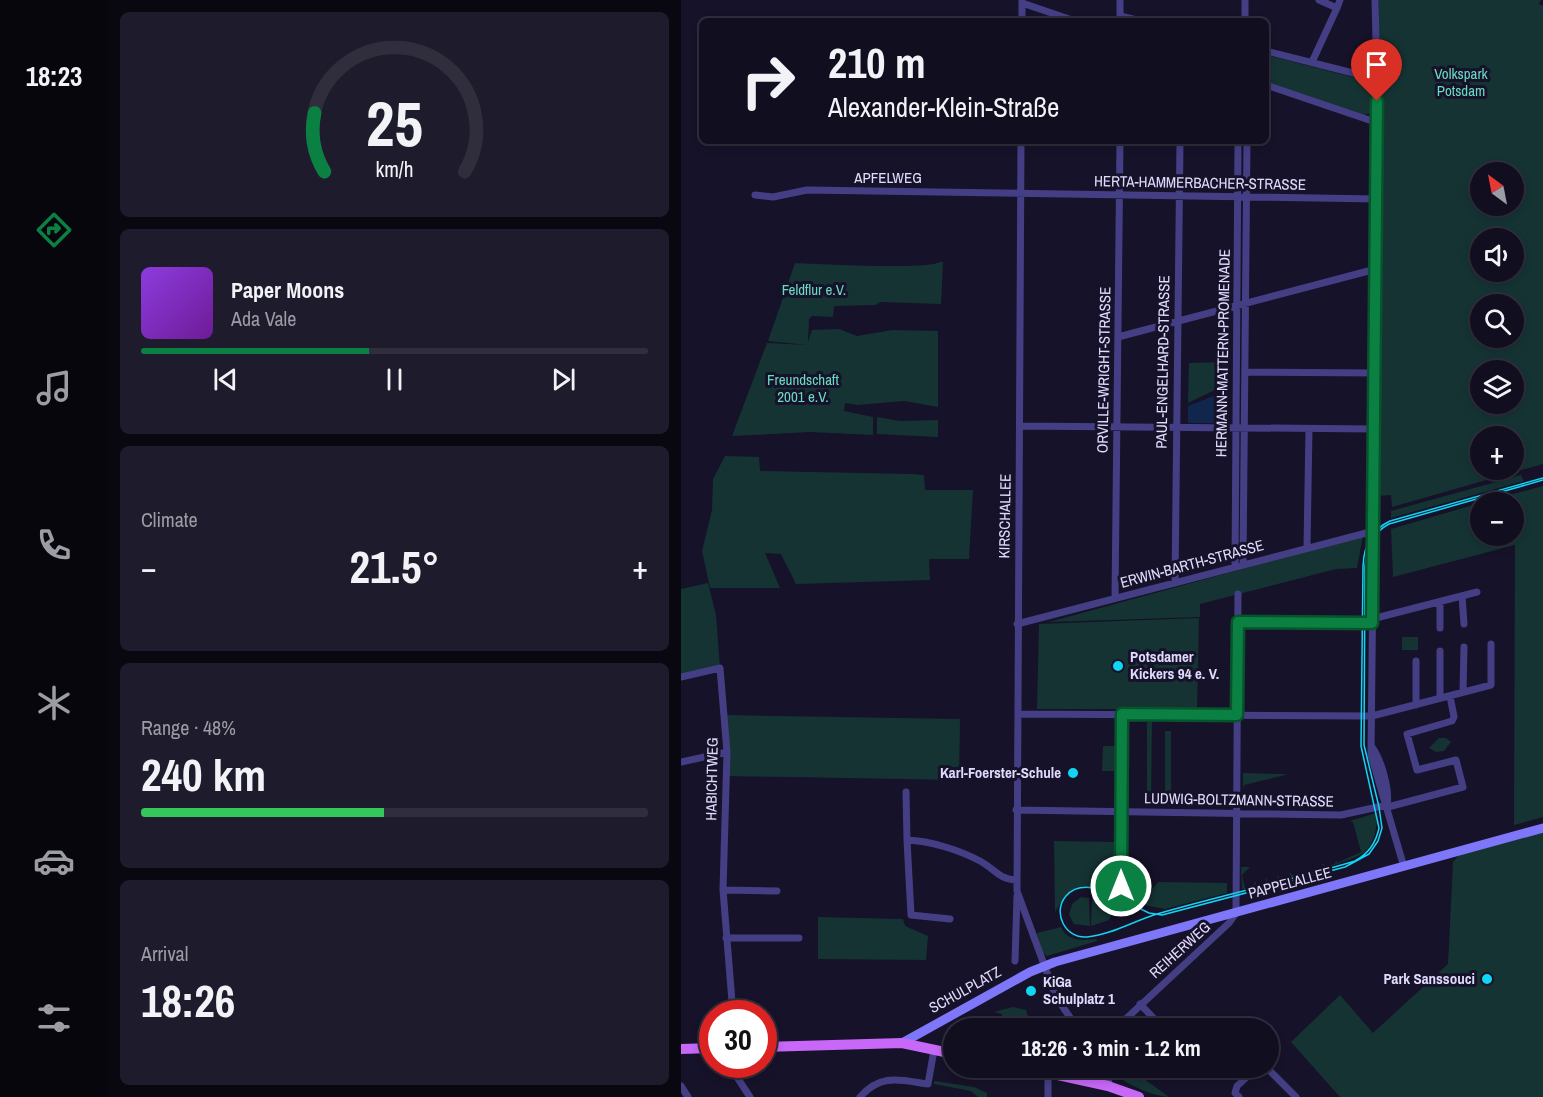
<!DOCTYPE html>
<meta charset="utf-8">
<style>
body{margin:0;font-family:"Archivo Narrow",sans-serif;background:#1e1c2c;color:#f1f3f6;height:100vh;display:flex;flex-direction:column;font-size:22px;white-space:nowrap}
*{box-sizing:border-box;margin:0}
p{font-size:20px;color:#9c9ca4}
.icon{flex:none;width:33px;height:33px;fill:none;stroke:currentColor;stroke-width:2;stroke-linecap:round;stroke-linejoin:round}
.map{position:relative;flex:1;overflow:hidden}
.drawer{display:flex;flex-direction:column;gap:12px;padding:12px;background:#090811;width:573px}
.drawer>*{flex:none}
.banner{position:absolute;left:18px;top:18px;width:570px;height:126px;border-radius:9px;box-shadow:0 3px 9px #0003,0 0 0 2px #302e3d;background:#100e1f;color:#f1f3f6;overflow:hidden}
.needle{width:39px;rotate:328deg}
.buttons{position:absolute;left:789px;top:162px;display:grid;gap:12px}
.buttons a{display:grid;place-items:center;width:54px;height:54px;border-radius:50%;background:#100e1f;box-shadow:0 3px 9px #0003,0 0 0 2px #302e3d;font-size:30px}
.speed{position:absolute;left:18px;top:1000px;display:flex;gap:12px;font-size:30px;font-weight:700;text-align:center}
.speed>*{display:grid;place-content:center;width:78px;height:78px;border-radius:50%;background:#100e1f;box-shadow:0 3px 9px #0003,0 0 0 2px #302e3d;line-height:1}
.speed .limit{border:9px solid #d22;background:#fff;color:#111}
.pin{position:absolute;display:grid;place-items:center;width:51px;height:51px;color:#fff;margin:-62px -26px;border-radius:50% 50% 50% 0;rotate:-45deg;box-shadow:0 0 6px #0007}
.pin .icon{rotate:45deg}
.me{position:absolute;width:66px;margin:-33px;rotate:0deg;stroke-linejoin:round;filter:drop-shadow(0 0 4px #0008)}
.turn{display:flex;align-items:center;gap:21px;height:126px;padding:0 30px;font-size:27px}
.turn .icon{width:78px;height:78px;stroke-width:2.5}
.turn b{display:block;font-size:42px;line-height:51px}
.big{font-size:45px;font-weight:700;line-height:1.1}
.drawer .tile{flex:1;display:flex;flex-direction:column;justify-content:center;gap:9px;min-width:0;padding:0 21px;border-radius:9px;background:#1e1c2c}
.drawer .dial{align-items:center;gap:0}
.dial svg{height:156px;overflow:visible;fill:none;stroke:#302e3d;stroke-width:7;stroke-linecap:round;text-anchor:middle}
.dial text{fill:#f1f3f6;stroke:none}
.song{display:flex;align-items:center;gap:18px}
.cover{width:72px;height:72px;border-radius:9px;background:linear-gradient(135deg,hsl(270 70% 55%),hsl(280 70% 35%))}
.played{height:6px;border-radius:3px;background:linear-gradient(90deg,#0b8043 45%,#302e3d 45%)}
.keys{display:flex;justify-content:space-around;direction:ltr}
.heat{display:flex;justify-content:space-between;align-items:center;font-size:33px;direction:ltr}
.charge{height:9px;border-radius:4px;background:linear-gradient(90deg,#34c759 48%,#302e3d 0)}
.trip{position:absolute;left:262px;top:1018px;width:336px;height:60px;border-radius:30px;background:#100e1f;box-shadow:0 3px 9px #0003,0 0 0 2px #302e3d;font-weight:700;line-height:60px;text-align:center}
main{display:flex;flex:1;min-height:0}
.tabs{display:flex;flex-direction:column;width:108px;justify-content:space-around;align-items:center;background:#06060c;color:#9c9ca4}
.tabs .icon{width:42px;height:42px}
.tabs .on{color:#0b8043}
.tabs b{font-size:27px;color:#f1f3f6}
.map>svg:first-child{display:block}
</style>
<main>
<nav class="tabs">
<b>18:23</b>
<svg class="icon on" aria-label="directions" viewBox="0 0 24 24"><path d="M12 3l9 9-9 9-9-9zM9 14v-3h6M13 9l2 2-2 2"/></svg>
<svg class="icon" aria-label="music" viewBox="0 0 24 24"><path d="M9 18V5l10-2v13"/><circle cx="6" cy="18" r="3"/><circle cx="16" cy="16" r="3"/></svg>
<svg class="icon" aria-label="phone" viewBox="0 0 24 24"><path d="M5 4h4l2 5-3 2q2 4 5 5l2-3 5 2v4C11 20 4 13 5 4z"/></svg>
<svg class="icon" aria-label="climate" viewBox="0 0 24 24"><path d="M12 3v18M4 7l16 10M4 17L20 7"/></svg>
<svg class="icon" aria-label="car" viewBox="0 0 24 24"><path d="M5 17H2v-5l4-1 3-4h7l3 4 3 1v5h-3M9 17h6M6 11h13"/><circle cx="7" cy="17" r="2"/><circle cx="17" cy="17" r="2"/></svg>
<svg class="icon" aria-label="filters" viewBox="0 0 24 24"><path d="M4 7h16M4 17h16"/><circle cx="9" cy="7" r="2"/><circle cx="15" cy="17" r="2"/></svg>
</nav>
<section class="drawer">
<div class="tile dial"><svg viewBox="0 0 100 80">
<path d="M14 69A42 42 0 1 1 86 69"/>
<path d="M14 69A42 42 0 0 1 9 39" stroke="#0b8043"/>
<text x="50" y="56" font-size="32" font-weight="700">25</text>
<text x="50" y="72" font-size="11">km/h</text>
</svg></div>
<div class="tile">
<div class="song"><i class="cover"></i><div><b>Paper Moons</b><p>Ada Vale</p></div></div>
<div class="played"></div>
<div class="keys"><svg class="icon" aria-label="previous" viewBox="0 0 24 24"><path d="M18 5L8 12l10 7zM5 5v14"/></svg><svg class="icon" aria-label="pause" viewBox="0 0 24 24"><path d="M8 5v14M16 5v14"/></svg><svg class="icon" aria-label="next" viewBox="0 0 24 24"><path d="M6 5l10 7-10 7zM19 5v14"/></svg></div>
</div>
<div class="tile"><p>Climate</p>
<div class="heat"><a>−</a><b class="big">21.5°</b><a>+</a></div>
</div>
<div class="tile"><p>Range · 48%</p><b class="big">240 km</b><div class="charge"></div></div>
<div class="tile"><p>Arrival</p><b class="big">18:26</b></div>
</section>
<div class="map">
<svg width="862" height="1097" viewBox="0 0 862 1097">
<rect width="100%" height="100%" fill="#161229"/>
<path fill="#153333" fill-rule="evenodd" d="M698,0H860L858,4L862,6V464L711,507L710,495L696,496ZM800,172H832V206H800ZM800,238H832V272H800ZM800,304H832V338H800ZM800,370H832V404H800ZM800,436H832V470H800Z
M585,55L691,82L692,112L683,115L585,82Z
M259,262H262L260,304L199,302L195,305L153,306L152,317L131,316L128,319L127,342L131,330L158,329L176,336L211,330L257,331V407L223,401L177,405L164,403L163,411L192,417V435L130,432L51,436L86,343L127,345L87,341L114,263C137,264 246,270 259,262Z
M544,362V385L507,403L508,363Z
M196,417L219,421L257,420V437L196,434Z
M44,456L78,457L79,471L231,474L243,475L244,490H292L288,559H248L249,580L115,584L100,554L84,553L99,588H29L21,551L31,510L32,479Z
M840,475L843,481L710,518V511Z
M862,486V817L833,825L834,545L712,577L710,529L799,503L800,536H832V502H803Z
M682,536L676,568L655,569L519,604V617L368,622Z
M27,583L35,615L39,668L0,677V589Z
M518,618L516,709H356L358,624Z
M721,637H737V650H721Z
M44,715L279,719L278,780L46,776Z
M466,722H471L470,802L466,801Z
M484,731H490V791L484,792Z
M758,738H765L770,742L763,751L755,752L748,748Z
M422,746H437V771H421Z
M562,773L604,774V775L563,785L562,790Z
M579,792L589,807H562V796Z
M492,796H515V806H479Z
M695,813C697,827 694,841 684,852C675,861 573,890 561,889L560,867H569L561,875L564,888L573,885L574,881L575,884L585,882V878L587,881L596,879L597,875L599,878L608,876L609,872L610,875L642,867L641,863L645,866L654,864L655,860L656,863L680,852L672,822L669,821Z
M862,832V1097H659L610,1042L659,995L692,1033L767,964L772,862L779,854Z
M373,841L438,842V897L402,886L385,894L374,912Z
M477,882L546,883V893L484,909L457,904L460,895H466Z
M400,897L408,898L409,926L393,924L388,915L391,904Z
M411,899L429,908L431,914L428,920L410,926Z
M137,917L222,919L224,926L247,936L245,960L137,959Z
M380,927C385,940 399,941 415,939L416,941L366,956L361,952L356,933Z
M332,1007L345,1010L351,1029H321V1014L313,1012Z
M437,1068H448L488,1097C476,1097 444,1085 437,1075Z
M253,1081L293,1087L306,1093V1097H297L290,1091L253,1084Z"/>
<path fill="#11264d" d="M543,392V423H507V406Z"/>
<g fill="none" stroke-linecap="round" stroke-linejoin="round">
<path stroke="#443f85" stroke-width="7" d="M694,0L697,123L690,755L723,867
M341,3L394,21
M656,8L659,0
M439,16L460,21
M341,21V0
M439,21V0
M564,21V0
M585,51L696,79
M631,62L656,8L638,0
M585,85L697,123
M340,141L336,891L375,997L397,1029
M74,195L92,197L126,190L696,199
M437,337L695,269
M565,372L694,373
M339,426L693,429
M626,547L628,429
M562,564L566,141
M554,566L557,141
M494,583L499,141
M781,596L783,624
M434,598L439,141
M759,602V628
M691,619L796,592
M557,622L691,623
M336,624L693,531
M759,651V698
M0,677L39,668L46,752L42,890L52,1014
M782,692L783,647
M735,705V661
M337,714L691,716L810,685V644
M691,747C700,759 709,790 706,805
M0,762L46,752
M225,792L226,840C250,841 278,850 299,861C314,869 318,880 336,880
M707,807L782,787L775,760L736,770L726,734L771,721L773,717L769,696
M335,810L660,815L706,805
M226,840L230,915L269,919
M440,886L441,714
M42,890L96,891
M45,938H118
M334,961L336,896
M459,1004L483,1029
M434,1029L548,923L555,913L557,594
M48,1065L69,1097
M521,1068L526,1074L533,1068
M586,1068L615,1097
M367,1073V1097
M0,1086L7,1097
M427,1086L429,1068
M179,1097C200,1073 219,1080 247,1084L253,1050
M558,1097L554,1093L556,1086L576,1068"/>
<path stroke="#7e77f9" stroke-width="9" d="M221,1043L349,972L374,962L862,828"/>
<path stroke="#c768f8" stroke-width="10" d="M82,1047L221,1043L273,1054
M0,1049L32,1048
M345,1068L427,1086L458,1097"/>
<path stroke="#11d5f4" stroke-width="1.5" d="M862,478L709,521C690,530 683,545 682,566L680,746L698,828C695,843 687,854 674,861C608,881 541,895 476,914C453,921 429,935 406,937C384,939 371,912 385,896C406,872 447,904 468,913L481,915L664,867L688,854L697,841L701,828L698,807L683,745L684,566C686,547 691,533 708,524L862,480"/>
</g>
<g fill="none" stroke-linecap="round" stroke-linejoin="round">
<defs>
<path id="route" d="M440,886L441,714L556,715L557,622L691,623L696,101"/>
</defs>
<use href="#route" stroke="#07532c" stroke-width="15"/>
<use href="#route" stroke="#0b8043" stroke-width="10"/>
</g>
<g fill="#11d5f4" stroke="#161229" stroke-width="2">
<circle cx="437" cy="666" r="6"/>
<circle cx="392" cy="773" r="6"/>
<circle cx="806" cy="979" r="6"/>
<circle cx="350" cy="991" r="6"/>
</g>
<g text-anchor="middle" stroke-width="6" stroke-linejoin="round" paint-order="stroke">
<g font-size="15" fill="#69dbc3" stroke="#161229">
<text x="780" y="79">Volkspark<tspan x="780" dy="17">Potsdam</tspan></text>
<text x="133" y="295">Feldflur e.V.</text>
<text x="122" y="385">Freundschaft<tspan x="122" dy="17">2001 e.V.</tspan></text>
</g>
<g font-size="15" fill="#e0dbfd" stroke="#161229">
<text x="207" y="183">APFELWEG</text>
<text transform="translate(519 183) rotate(1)" y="5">HERTA-HAMMERBACHER-STRASSE</text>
<text transform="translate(542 353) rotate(-89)" y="5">HERMANN-MATTERN-PROMENADE</text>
<text transform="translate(482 362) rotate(-89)" y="5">PAUL-ENGELHARD-STRASSE</text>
<text transform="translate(423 370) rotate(-89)" y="5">ORVILLE-WRIGHT-STRASSE</text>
<text transform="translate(324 516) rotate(-89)" y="5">KIRSCHALLEE</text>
<text transform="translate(511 564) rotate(-15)" y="5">ERWIN-BARTH-STRASSE</text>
<text transform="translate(31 779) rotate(-89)" y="5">HABICHTWEG</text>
<text transform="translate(558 800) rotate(1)" y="5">LUDWIG-BOLTZMANN-STRASSE</text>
<text transform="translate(609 883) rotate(-15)" y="5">PAPPELALLEE</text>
<text transform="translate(499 950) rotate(-42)" y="5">REIHERWEG</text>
<text transform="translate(284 990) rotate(-29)" y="5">SCHULPLATZ</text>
</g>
<g font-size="15" font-weight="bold" fill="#e0dbfd" stroke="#161229" text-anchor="start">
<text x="449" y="662">Potsdamer<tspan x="449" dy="17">Kickers 94 e. V.</tspan></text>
<text x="380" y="778" text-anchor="end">Karl-Foerster-Schule</text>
<text x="794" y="984" text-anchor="end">Park Sanssouci</text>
<text x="362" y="987">KiGa<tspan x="362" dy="17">Schulplatz 1</tspan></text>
</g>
</g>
</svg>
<div class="buttons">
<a><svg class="needle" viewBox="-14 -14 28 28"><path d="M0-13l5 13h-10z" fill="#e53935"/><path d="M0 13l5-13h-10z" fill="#9c9ca4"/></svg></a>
<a><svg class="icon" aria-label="sound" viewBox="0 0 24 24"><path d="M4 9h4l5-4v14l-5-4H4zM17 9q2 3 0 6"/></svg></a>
<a><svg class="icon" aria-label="search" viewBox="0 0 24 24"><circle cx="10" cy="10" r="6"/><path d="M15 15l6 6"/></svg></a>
<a><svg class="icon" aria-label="layers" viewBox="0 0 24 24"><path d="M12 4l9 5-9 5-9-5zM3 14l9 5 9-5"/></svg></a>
<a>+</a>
<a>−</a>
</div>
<div class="speed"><div class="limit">30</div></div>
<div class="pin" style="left:696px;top:101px;background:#d93025"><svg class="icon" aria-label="arrive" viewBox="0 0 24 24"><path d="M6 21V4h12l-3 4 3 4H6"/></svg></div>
<svg class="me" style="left:440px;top:886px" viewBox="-20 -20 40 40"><circle r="17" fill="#0b8043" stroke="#fff" stroke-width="3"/><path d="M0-11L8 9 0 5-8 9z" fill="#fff"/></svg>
<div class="trip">18:26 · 3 min · 1.2 km</div>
<div class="banner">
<div class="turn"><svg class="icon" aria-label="right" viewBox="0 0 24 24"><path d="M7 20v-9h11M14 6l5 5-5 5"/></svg><div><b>210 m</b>Alexander-Klein-Straße</div></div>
</div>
</div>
</main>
